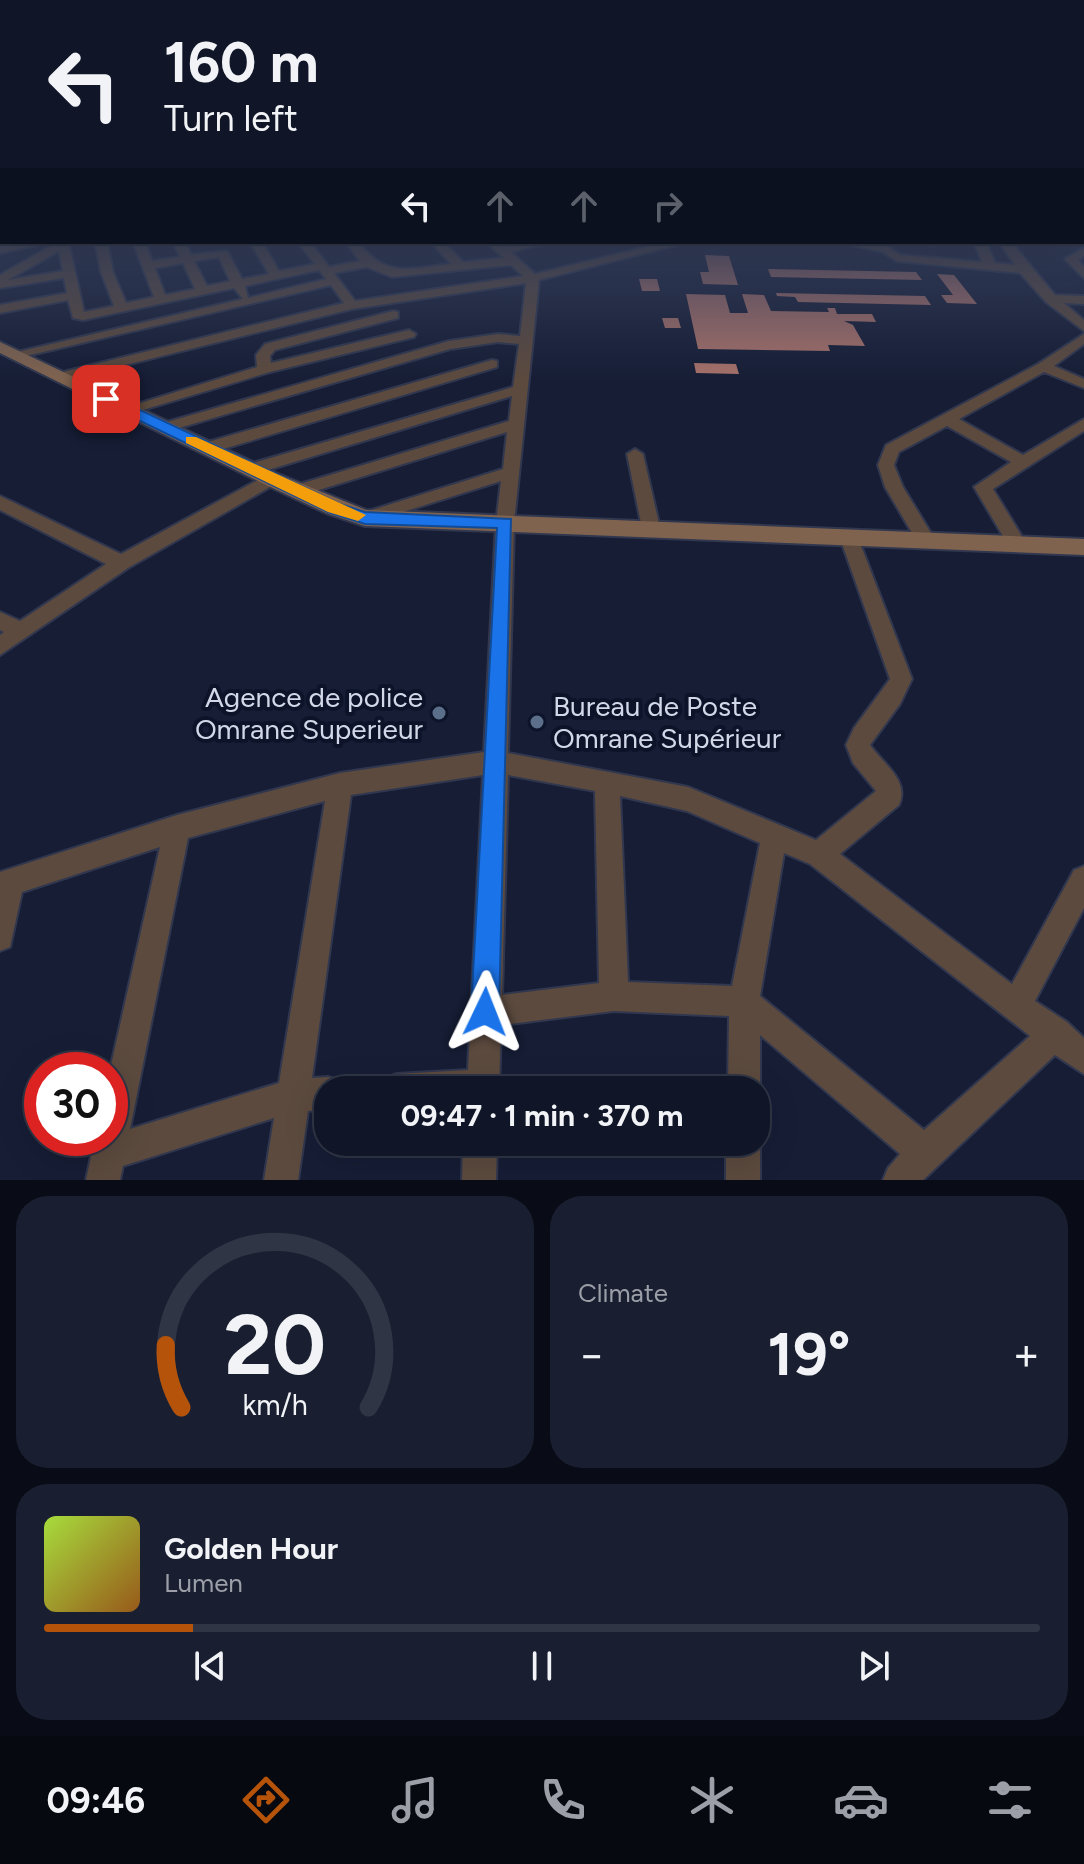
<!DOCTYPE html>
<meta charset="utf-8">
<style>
body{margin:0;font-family:Figtree,sans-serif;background:#191f30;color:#f1f3f6;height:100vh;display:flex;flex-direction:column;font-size:30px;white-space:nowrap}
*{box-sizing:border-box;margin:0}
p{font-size:26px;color:#9c9fa8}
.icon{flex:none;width:44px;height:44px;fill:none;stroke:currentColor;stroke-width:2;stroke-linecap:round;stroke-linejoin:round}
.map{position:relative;height:1180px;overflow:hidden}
.drawer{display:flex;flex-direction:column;gap:16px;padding:16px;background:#090c16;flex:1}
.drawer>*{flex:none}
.hud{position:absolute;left:0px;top:0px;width:1084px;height:244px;box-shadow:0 8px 32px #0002,0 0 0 2px #303545;background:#101628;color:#f1f3f6;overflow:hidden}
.speed{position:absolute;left:24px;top:1052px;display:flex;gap:16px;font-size:40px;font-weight:700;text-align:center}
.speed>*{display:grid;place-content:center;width:104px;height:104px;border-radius:50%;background:#101628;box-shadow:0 8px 32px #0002,0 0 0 2px #303545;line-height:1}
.speed .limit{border:12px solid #d22;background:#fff;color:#111}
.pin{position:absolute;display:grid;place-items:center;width:68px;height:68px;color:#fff;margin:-34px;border-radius:16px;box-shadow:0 4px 12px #0006}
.me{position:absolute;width:88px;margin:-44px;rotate:2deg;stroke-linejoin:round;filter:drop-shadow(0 0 6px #0008)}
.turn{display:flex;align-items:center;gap:28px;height:168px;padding:0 32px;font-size:36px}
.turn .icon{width:104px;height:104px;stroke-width:2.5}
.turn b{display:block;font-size:56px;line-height:68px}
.lanes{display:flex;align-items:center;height:76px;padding:0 32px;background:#0003;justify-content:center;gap:40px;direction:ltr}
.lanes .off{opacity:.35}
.big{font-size:60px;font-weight:700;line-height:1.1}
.drawer .card{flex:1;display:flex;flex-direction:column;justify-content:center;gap:12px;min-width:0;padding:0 28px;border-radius:32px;background:#191f30}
.drawer .dial{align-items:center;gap:0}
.dial svg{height:208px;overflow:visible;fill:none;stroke:#303545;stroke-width:7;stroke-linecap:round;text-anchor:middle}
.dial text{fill:#f1f3f6;stroke:none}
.song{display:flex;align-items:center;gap:24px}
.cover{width:96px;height:96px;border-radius:12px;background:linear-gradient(135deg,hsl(80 70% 55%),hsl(30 70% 35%))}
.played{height:8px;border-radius:4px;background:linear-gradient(90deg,#b45309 15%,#303545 15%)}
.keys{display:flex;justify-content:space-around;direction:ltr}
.heat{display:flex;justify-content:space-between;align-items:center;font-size:44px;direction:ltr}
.drawer .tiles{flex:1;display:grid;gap:16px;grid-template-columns:1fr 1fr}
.card:last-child{grid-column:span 2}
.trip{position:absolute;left:314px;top:1076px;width:456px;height:80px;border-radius:32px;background:#101628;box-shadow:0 8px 32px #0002,0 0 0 2px #303545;font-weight:700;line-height:80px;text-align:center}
.tab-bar{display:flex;height:128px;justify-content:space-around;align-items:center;background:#060910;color:#9c9fa8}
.tab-bar .icon{width:56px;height:56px}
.tab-bar .selected{color:#b45309}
.tab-bar b{font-size:36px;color:#f1f3f6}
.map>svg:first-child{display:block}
</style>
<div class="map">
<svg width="1084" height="1180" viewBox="0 0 1084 1180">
<rect width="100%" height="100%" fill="#161d35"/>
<path fill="#a77169" d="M705,255L729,256L738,285L703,284L700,272H709Z
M768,269L916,272L922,280L771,277Z
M937,274L954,275L977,304L947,303L941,295H953Z
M639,279H657L660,291H642Z
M776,293L925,296L931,305L798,302L795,297L777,296Z
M686,294L725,295L730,313H748L742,294L764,295L771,311L829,312L827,308H835L837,314H872L876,322L844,321L853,325L865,346L828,345L830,351L698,349Z
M662,318H678L681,328H665Z
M694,363L736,364L739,374L696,373Z"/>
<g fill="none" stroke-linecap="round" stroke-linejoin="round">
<defs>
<path id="street" d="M1082,232H1084V239H1082Z
M26,242H51L0,253V247Z
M58,242H72L69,245L84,312L114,306L101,272L95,242H107L113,272L126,303L154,297L133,242H145L152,261L180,257L173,242H185L191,255L227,251L242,279L269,274L250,242H262L279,271L315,264L298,242H310L329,267L360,261L346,242H358C386,279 410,268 451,264L431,242H443L463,262L504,258L486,242H499L504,247L548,242L511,252L535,274L668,242H688L539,280L514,523L508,753L688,787L816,840L876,791L853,763L846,745L854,728L890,679L839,535L841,530H855L912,679L900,704L870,745C883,764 910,780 899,805L840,854L1012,984L1074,870L1084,866V908L1035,1001L1067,1022L1084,1038V1074L1055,1055L923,1180H883L888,1168L900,1154L760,1035V1090L756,1100V1090H728L729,1016L614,1011L501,1025L499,1090H381L385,1078L397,1074L468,1070L483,775L351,795L312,1078L328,1077L340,1081L343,1090H328V1109L308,1111L298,1180H264L274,1118L123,1166L120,1180H86L95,1138H110V1070L160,847L22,892L10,947L0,951V872L177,815L340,773L484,752L496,523L501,481L365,524L356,518L359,514L503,469L507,432L296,497L287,491L290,487L509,421L512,396L258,473L252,475L244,469L246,465L513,387L519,344L498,342L450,349L172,430H160L158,427L160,424L449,341L498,334L520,336L526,283L352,309L60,381L53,377L55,374L344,303L331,285L13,359V353L243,299L234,288L83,320L73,318L68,300L0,313V305L67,293L64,278L0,288V275ZM59,251L63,271L8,280ZM219,257L230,281L207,286L194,261ZM183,263L195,289L165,295L155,268ZM511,265L523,276L355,301L334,273L367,267L392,277ZM319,270L326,279L248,298L245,286ZM508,775L595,791L599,983L502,995ZM620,796L687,811L760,843L732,986L628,982ZM325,801L279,1083L130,1129L188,838ZM784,853L810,864L1030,1036L924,1130L760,996Z
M840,242L887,246L900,255L982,262L974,242H986L995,263L1015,265L999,242H1011L1055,295L1084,296V304L1064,303L1084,320V331L1046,302L1020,273L897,261L883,252Z
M914,242H938L932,245Z
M1084,248V256L1078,260L1084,267V278L1065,259Z
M393,311L398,312V318L275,350L270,356L271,363L409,330L416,334L414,337L270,372L129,414L121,409L257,367L256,355L265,344Z
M1084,334V344L1054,366L1084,379V388L1044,372L959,419L1023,455L1084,419V431L993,489L1026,543L1024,548H1010L974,487L1011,462L947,426L899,452L894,465L903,487L934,538L925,545L918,543L885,487L878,465L886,445L1038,364Z
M492,360L497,361V367L213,452H201L199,448L201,444Z
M635,449L643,454L660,528L651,535L642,528L627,454Z
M271,473L277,475L280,479L277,483L128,568L0,655V635L4,632L0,630V612L20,621L106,564L0,510V496L121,554Z
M756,1132L760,1142V1180H726V1142H756Z
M463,1142H497L496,1180H462Z"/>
<path id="secondary" d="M0,342L278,474L366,510L1084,539V555L365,526L326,513L264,484L0,353Z"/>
</defs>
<use href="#street" stroke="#30374e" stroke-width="4"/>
<use href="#secondary" stroke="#30374e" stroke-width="4"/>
<use href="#street" fill="#5c4a3e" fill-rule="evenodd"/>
<use href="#secondary" fill="#7f634f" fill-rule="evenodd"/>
</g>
<linearGradient id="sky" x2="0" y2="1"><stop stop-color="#0c101d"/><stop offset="0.57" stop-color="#36405c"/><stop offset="1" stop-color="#36405c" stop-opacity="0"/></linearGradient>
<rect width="1084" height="381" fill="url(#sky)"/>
<path fill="#1a73e8" stroke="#114b97" stroke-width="2" d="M106,394L340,504L365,512L511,519L499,1012L495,1022L485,1026L476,1022L471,1012L497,528L365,524L328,512L101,402V396Z"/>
<path fill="#f59e0b" d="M186,437H196L366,515L358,521L328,512L186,443Z"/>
<g fill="#5c6f8a" stroke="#0d142a" stroke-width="3">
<circle cx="439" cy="713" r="8"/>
<circle cx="537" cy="722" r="8"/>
</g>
<g text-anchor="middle" stroke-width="8" stroke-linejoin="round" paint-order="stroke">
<g font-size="28" fill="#d2d8e8" stroke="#0d142a" text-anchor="end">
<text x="423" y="707">Agence de police<tspan x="423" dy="32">Omrane Superieur</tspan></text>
<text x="553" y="716" text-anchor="start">Bureau de Poste<tspan x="553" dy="32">Omrane Supérieur</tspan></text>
</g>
</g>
</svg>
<div class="speed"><div class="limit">30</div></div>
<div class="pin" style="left:106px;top:399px;background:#d93025"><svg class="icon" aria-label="arrive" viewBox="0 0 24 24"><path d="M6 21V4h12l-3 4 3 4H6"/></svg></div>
<svg class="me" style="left:485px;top:1012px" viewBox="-20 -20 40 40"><path d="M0-17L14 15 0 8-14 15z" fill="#1a73e8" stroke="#fff" stroke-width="4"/></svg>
<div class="trip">09:47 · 1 min · 370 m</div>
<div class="hud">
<div class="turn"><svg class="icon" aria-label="left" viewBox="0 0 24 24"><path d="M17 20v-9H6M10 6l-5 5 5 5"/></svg><div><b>160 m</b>Turn left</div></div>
<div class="lanes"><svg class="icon" aria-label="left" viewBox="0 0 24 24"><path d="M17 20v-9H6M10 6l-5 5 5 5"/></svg><svg class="icon off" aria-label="ahead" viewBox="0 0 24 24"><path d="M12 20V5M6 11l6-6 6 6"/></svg><svg class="icon off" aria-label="ahead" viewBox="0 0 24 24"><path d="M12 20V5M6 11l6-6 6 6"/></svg><svg class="icon off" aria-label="right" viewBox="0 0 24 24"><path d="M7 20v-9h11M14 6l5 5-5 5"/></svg></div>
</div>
</div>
<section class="drawer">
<div class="tiles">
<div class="card dial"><svg viewBox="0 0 100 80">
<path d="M14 69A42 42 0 1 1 86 69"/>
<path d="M14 69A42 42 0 0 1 8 45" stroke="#b45309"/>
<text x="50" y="56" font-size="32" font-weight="700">20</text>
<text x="50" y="72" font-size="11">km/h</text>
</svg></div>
<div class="card"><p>Climate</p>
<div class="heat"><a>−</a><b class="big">19°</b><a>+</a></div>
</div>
<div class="card">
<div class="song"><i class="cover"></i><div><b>Golden Hour</b><p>Lumen</p></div></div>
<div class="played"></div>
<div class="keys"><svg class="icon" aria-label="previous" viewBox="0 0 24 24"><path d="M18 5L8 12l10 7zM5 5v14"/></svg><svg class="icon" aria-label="pause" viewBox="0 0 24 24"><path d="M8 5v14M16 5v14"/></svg><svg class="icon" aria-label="next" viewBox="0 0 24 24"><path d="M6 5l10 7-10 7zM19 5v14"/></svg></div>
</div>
</div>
</section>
<nav class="tab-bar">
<b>09:46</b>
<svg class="icon selected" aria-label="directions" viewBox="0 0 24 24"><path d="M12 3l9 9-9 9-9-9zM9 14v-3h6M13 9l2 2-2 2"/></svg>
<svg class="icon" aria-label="music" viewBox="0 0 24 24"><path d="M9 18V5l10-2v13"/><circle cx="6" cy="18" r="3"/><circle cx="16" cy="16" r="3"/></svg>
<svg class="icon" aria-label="phone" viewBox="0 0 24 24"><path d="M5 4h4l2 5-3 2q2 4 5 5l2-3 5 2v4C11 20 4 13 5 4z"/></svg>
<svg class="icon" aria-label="climate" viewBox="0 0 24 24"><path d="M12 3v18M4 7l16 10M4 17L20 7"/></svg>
<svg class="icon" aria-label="car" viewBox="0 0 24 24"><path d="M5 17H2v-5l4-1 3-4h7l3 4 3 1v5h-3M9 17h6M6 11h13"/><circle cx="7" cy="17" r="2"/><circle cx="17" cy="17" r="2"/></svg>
<svg class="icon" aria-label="filters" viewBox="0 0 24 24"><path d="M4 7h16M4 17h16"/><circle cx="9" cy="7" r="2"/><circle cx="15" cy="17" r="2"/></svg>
</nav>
